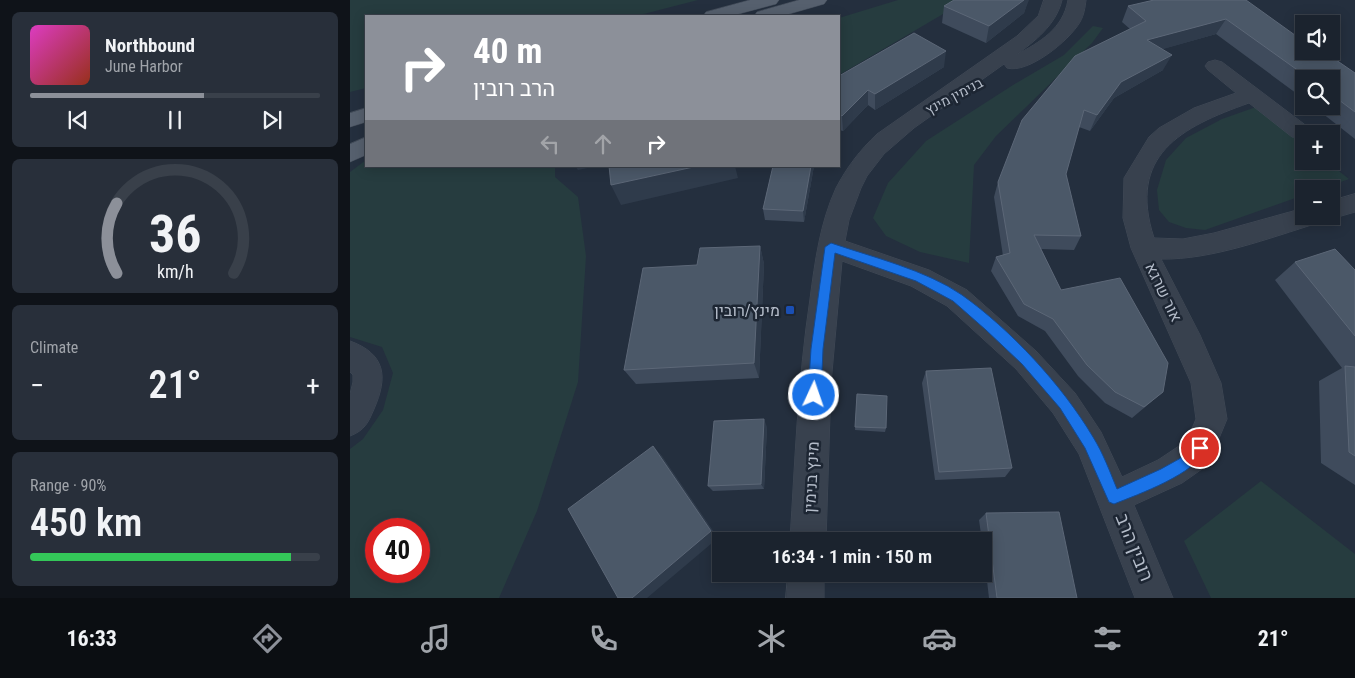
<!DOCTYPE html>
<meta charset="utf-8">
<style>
body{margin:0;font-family:"Roboto Condensed",Heebo,sans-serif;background:#282f3a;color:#f1f3f6;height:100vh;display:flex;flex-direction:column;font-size:19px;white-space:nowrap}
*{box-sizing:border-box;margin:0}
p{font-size:16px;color:#a0a4aa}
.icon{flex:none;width:28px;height:28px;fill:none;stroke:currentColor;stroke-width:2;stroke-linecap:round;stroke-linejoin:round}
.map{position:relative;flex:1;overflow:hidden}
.sheet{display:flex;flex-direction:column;gap:12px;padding:12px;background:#0f1319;width:350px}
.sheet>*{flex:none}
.hud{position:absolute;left:15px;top:15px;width:475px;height:152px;border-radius:0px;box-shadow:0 2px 12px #0003,0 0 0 1px #39404a;background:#8c9099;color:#fff;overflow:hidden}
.tools{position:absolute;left:945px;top:15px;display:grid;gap:10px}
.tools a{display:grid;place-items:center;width:45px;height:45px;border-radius:0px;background:#1b232e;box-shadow:0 2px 12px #0003,0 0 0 1px #39404a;font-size:25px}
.speed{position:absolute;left:15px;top:518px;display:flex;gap:10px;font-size:25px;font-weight:700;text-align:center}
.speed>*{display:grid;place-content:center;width:65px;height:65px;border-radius:50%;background:#1b232e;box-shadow:0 2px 12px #0003,0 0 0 1px #39404a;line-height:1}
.speed .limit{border:8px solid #d22;background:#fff;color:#111}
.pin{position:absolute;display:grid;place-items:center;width:42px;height:42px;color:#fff;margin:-21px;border:2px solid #fff;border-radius:50%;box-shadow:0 1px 5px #0007}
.me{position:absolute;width:55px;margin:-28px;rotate:3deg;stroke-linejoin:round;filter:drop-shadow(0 0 4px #0008)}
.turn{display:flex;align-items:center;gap:18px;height:105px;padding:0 25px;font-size:22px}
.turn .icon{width:65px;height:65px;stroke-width:2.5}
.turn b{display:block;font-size:35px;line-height:42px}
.lanes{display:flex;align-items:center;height:48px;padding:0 25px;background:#0003;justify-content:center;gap:25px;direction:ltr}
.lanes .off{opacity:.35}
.big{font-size:38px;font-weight:600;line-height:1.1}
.sheet .widget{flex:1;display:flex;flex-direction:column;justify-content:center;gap:8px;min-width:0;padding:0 18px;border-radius:8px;background:#282f3a}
.sheet .dial{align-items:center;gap:0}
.dial svg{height:130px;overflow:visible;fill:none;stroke:#39404a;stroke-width:7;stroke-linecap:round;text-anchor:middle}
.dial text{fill:#f1f3f6;stroke:none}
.song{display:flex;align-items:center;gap:15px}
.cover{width:60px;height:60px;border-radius:8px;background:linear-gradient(135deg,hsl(310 70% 55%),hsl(10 70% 35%))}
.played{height:5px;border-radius:2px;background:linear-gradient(90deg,#8c9099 60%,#39404a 60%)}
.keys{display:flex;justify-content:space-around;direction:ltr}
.heat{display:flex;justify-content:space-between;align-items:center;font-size:28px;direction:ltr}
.charge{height:8px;border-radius:4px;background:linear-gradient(90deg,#34c759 90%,#39404a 0)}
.trip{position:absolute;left:362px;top:532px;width:280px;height:50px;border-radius:0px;background:#1b232e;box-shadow:0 2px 12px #0003,0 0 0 1px #39404a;font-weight:600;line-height:50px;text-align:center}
.dock{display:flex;height:80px;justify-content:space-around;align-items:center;background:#0b0e12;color:#a0a4aa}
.dock .icon{width:35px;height:35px}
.dock .selected{color:#8c9099}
.dock b{font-size:22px;color:#f1f3f6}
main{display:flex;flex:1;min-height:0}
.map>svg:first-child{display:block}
</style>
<main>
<section class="sheet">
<div class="widget">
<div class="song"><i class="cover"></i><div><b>Northbound</b><p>June Harbor</p></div></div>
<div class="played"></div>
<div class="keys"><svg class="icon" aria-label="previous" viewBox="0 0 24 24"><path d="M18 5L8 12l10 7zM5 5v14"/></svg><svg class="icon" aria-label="pause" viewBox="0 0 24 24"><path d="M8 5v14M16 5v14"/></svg><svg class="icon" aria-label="next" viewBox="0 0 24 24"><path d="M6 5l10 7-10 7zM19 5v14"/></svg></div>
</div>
<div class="widget dial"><svg viewBox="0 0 100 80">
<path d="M14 69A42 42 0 1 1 86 69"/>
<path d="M14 69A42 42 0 0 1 14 26" stroke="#8c9099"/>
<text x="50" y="56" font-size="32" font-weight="700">36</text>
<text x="50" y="72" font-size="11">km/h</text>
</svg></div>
<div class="widget"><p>Climate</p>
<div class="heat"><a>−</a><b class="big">21°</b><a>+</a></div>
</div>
<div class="widget"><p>Range · 90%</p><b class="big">450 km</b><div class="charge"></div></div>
</section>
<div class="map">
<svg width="1005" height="598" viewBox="0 0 1005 598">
<rect width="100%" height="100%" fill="#242f3e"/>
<path fill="#263c3f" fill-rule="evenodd" d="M0,0H348L286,16H16V88L0,92Z
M548,0H617L489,75V18Z
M743,26L753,28L742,43L646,136L624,165L619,263L570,252L536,236L523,218L538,183L576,141L663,85L714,55Z
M906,107L954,144V161H976L999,179L972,189H954V195L855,230L836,228L819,222L809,210L807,190L816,160L836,138L872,119Z
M16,160V166H205V177L228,197L236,256L228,382L187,511L149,598H0V449L13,439L33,410L43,373L32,347L0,337V172ZM26,529H69V571H26Z
M911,481L1005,554V598H861L834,541Z"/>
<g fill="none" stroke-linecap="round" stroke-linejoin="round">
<defs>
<path id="minor" d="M694,0H712C706,25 685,41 666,55C690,42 713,29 718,0H736C735,8 734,15 730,22C719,41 678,74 657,68L654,64L564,128L534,154L517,176L511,188L499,220L495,241L579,270L617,290L686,351L725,393L751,432L772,477L808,460L829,446L838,438L846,419L841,383L781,248L773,218L774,178L799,137L809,128L844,108L886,93L858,70L855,66L858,62L865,60L872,62L958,127L961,132L954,134V138L942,137L899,103C831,127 777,155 804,238L833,239L864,233L954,208V216H971L968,223C919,238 862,260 811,259L850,335L871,383L877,419L860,460L852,469L832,483L784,505L823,598H785L729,454L703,413L666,369L597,306L561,286L492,261L481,383L476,541H440C445,460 448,379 460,299C465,261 470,223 486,188C497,167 510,150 527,134L667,36L688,16Z
M1005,194V212L981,219L972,217L981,216V201Z
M0,341C36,354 38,377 24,409C18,423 15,430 0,436V394L3,382V375L0,372Z
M438,574H474V598H436Z"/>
<path id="major" d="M400,0H429L426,4L381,16H353L356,12Z
M449,0H477L474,4L432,16H404L407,12Z
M16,108V122L0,127V113Z
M16,137V155L0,162V144Z"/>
</defs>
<use href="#minor" stroke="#414a57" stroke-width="1"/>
<use href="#major" stroke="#414a57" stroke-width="1"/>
<use href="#minor" fill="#38414e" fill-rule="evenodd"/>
<use href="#major" fill="#56606e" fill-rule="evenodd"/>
</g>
<path fill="#3f4b5c" d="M804,0L949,38L1005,73V139L963,106H981V79H954V99L866,34L812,49L813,70L764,98L740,131L729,127L716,174L731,236L724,250L691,249L711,290L813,392L782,418L755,403L728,376L695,331L668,316L641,271L646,257L653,256L644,197L648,182L780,29L772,22L778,6Z
M678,2L677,3L674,13L636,43L592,23L594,6Z
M594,67L525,110L518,105L493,131L489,130V76Z
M423,166H464L454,222L415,220L413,209Z
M410,246L414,264L409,378L286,384L274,370L347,265Z
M945,262L1005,270V485L971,463L969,381L992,368L925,280Z
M576,371L662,468L655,477L585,480L572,383Z
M507,394L536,428L535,432L505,430Z
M417,427L414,489L363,491L358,486Z
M636,513L727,598H639L634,555V541H632L629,520Z"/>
<path fill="#2f3b4b" d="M671,0H679L674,13L636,43L639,26Z
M876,19L866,34L789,56L797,40Z
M596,51L594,67L525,110V94Z
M822,55L813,70L764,98L740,131L747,115L771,82Z
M518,90V105L493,131L492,116Z
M225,166H247L228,170Z
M348,166H385L388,178L271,205L261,185Z
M461,166H464L454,222L453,211Z
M410,246L414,264L409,378L404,363Z
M414,419L417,427L414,489L411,484Z
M303,446L312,456L368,538L297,598H282Z"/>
<path fill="#4b5868" stroke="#5c6777" d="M604,0H674L639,26L594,6Z
M804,0H896L949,38L952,37L954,38V51H973L1005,73V112L981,94V79H960L876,19L797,40L822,55L771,82L747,115L734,110L716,174L731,236L684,235L711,290L770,278L818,363L813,392L794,407L765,392L737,365L703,319L674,304L646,257L660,253L648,182L672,120L725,56L796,21L778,6Z
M564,33L596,51L525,94L518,90L492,116L489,114V76Z
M259,166H348L261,185Z
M423,166H461L453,211L413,209Z
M410,246L404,363L274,370L293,268L347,265L350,248Z
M985,249L1005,270V336L945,262Z
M995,366L1005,367V456L999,452Z
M641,368L662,468L589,472L576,371Z
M507,394L537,396L536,428L505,427Z
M414,419L411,484L358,486L364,421Z
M303,446L361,531L282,598H268L218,509Z
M709,512L727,598H647L636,513Z"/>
<path fill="#1a73e8" stroke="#114b97" d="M481,243C522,257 576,270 612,295C661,330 712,385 743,437C753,453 760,472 767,489L811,469L829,459L850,442L855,444L857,448C846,474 789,494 764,504L759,502L735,448L710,408L672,364L636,330L603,301L566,281L485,253L473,349L471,395L469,399L464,401L460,399L458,395L461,349L475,247Z"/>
<rect fill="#1a4fb4" stroke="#1d2633" stroke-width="2" x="435" y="305" width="10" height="10" rx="2.5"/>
<g text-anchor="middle" stroke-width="5" stroke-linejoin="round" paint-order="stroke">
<g font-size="14" fill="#b4bcc9" stroke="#1d2633">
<text transform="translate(604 96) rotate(-28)" y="5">בנימין מינץ</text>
</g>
<g font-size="16" fill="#b4bcc9" stroke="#1d2633">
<text transform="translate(814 292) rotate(64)" y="6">אור שרגא</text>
<text transform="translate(461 477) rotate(-87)" y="6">מינץ בנימין</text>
</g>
<g font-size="16" fill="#b4bcc9" stroke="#1d2633" text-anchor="end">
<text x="430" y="316">מינץ/רובין</text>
</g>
<g font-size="19" fill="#b4bcc9" stroke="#1d2633">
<text transform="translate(785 547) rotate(68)" y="7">רובין הרב</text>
</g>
</g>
</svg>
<div class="tools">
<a><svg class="icon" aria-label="sound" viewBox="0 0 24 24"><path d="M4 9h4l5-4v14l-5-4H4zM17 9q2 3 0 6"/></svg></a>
<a><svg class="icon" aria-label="search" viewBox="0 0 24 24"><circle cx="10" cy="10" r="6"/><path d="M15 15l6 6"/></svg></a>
<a>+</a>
<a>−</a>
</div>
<div class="speed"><div class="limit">40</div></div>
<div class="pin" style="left:850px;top:448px;background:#d93025"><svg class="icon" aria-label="arrive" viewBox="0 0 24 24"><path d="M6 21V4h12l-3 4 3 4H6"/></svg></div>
<svg class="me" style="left:464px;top:395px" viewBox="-20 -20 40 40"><circle r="17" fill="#1a73e8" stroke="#fff" stroke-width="3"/><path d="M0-11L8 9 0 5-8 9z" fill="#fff"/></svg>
<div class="trip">16:34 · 1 min · 150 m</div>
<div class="hud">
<div class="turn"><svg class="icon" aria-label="right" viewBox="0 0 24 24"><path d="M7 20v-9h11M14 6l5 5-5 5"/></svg><div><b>40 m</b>הרב רובין</div></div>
<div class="lanes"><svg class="icon off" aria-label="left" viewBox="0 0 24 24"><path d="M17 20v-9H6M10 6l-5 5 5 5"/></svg><svg class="icon off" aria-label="ahead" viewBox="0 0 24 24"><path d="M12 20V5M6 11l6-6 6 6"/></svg><svg class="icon" aria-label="right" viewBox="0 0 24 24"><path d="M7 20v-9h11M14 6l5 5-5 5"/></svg></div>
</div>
</div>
</main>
<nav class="dock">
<b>16:33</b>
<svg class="icon selected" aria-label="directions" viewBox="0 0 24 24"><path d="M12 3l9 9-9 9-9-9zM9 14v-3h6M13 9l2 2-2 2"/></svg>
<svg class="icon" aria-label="music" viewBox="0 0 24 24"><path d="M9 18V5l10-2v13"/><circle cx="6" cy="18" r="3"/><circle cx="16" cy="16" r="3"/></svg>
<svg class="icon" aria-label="phone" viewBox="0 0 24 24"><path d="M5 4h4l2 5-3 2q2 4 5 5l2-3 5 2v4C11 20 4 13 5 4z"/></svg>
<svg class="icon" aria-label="climate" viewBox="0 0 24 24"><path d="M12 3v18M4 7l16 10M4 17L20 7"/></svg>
<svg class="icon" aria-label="car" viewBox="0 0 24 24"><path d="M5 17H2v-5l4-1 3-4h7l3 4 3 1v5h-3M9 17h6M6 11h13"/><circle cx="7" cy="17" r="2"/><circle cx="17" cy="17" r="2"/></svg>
<svg class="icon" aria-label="filters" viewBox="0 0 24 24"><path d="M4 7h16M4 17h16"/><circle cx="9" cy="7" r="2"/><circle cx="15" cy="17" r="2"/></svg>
<b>21°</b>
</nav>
